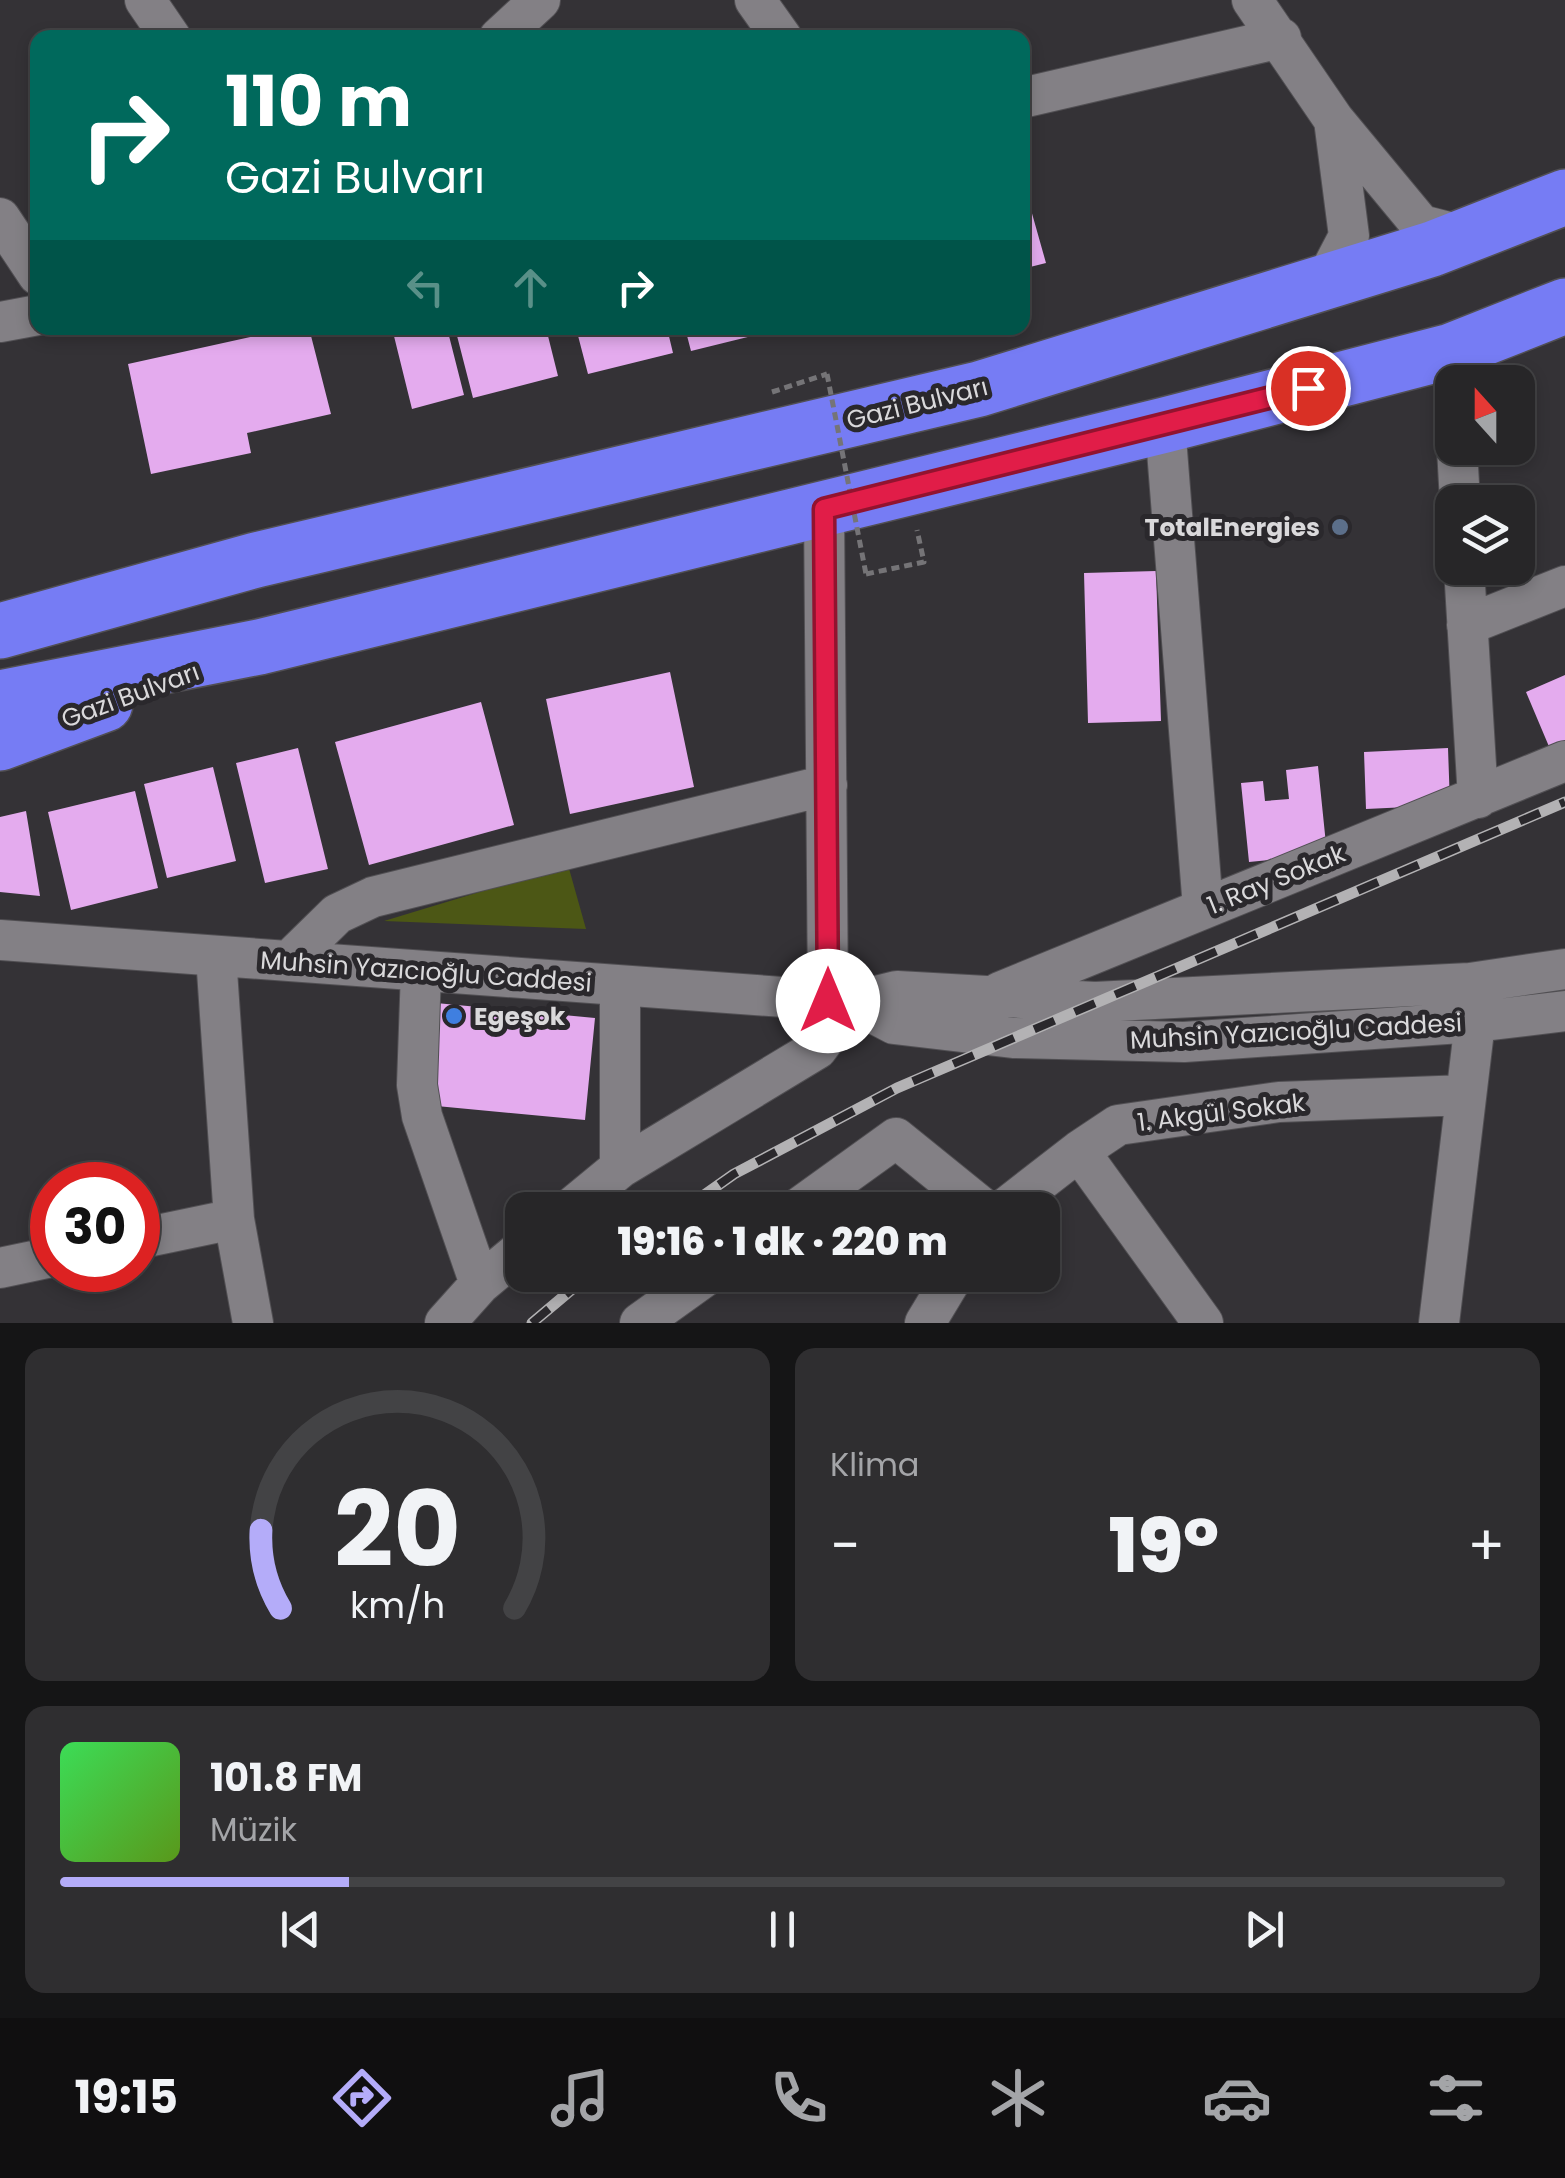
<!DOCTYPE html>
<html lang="tr">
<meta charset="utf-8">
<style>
body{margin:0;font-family:Poppins,sans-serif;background:#2f2e30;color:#f1f3f6;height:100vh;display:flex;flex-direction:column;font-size:38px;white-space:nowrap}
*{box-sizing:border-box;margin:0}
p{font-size:32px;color:#a4a5a8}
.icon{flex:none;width:55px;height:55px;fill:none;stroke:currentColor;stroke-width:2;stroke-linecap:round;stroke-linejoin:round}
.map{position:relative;height:1323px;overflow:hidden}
.panel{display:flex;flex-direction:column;gap:25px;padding:25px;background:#151516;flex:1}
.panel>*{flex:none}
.guide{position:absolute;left:30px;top:30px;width:1000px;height:305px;border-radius:20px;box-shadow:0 5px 15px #0003,0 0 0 2px #434345;background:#00695c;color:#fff;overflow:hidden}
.needle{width:65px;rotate:339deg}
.buttons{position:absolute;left:1435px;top:365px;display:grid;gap:20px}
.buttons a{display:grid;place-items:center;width:100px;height:100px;border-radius:20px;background:#272628;box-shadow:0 5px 15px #0003,0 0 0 2px #434345;font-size:50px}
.speed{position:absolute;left:30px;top:1162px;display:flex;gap:20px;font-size:50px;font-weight:700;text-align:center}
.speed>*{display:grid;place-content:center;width:130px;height:130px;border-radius:50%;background:#272628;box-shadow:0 5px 15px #0003,0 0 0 2px #434345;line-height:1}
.speed .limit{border:15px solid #d22;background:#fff;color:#111}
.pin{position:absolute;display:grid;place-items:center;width:85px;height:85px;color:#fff;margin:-42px;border:5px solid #fff;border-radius:50%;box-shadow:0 2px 10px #0007}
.me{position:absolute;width:110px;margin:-55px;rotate:0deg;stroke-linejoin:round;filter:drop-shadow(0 0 8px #0008)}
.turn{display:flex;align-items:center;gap:35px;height:210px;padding:0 30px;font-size:45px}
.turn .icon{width:130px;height:130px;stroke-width:2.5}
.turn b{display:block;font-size:70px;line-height:85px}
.lanes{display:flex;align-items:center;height:95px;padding:0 30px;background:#0003;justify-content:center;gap:50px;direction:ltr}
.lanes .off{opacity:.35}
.big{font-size:75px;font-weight:800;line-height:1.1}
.panel .tile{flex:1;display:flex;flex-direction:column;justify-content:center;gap:15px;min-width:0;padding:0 35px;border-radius:20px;background:#2f2e30}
.panel .dial{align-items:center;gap:0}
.dial svg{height:260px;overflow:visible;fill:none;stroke:#434345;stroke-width:7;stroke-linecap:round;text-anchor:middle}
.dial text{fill:#f1f3f6;stroke:none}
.song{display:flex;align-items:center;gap:30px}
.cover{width:120px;height:120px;border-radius:15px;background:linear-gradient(135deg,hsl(130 70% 55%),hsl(90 70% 35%))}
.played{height:10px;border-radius:5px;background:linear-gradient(90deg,#b4acf9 20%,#434345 20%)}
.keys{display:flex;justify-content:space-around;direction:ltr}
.heat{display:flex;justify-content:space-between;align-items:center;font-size:55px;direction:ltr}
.panel .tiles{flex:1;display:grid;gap:25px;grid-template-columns:1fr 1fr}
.tile:last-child{grid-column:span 2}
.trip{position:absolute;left:505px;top:1192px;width:555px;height:100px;border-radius:20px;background:#272628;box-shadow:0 5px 15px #0003,0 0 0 2px #434345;font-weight:800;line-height:100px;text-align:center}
.dock{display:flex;height:160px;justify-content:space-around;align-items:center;background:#100f10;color:#a4a5a8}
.dock .icon{width:70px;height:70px}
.dock .current{color:#b4acf9}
.dock b{font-size:45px;color:#f1f3f6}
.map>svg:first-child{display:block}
</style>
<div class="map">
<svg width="1565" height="1323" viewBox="0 0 1565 1323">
<rect width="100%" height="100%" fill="#343236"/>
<path fill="#4c5715" d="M568,865L586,929L384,921Z"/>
<path fill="#e4abee" d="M1022,178L1046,263L1022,269Z
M291,328H309L331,414L247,433L251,453L151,474L128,364Z
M392,328H447L464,395L412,409Z
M455,328H546L558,376L473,398Z
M576,328H667L673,353L588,374Z
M685,328H780V329L691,351Z
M1156,571L1161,721L1088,723L1084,573Z
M670,672L694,787L570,814L546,699Z
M1565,675V751L1553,756L1526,692Z
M481,702L514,825L369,865L335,742Z
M298,748L328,869L265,883L236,763Z
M1448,748L1450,805L1366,809L1364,752Z
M1318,766L1327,854L1249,862L1241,783L1263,781L1265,801L1289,799L1286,770Z
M213,767L236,861L167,878L144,784Z
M135,791L158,888L71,910L48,812Z
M26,811L40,896L0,892V817Z
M436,1003L595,1018L585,1120L426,1105Z"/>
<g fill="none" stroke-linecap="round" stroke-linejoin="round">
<defs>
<path id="minor" d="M145,0L171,38
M755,0L782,38
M1252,0L1334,120L1421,225L1464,236
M499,38L540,0
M1022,98L1281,38
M0,218L38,275
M1326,280L1349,236L1334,120
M0,322L38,315
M1165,425L1203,908
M1457,448L1460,502
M824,509L828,1001
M1464,568L1478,798
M1467,625L1565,586
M0,940L852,1002L897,991L1095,1002L1470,983L1565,969
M216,956L234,1219L253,1323
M289,961L337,914L373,897L827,785
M421,971L417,1085L422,1116L480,1284
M1000,992L1565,761
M852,1002L894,1024L1013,1038L1184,1042L1475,1022L1565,1011
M1079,1151L1203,1323
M620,1168V986
M569,1210L620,1168L817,1049L852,1002
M796,1210L896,1138L985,1210
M1003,1210L1079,1151L1118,1125L1279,1102L1466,1095
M138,1239L234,1219
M0,1268L52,1257
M445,1323L480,1284L522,1249
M640,1323L707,1275
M925,1323L954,1275
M1439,1323L1475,1022L1472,999"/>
<path id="highway" d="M0,631L256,560L979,389L1432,249L1565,197
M0,698L259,647L1165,425L1451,351L1565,306
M0,743L105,704"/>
</defs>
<use href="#minor" stroke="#514f53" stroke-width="42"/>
<use href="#highway" stroke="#514f53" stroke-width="58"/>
<path stroke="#757477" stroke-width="5" stroke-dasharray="8 5" stroke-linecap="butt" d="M772,392L827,374
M866,574L924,562L917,530"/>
<use href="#minor" stroke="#838085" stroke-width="40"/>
<use href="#highway" stroke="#767cf4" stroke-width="55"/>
<defs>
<path id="rail" d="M683,1210L734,1174L897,1088L1565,802
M532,1323L589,1275"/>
</defs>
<use href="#rail" stroke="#b3b2b4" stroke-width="11"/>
<use href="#rail" stroke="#2a282c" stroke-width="8" stroke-dasharray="22" stroke-linecap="butt"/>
<path stroke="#757477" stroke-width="5" stroke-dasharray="8 5" stroke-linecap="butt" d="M827,374L866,574"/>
</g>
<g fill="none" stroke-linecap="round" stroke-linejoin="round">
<defs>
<path id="route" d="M828,1001L824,509L1308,388"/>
</defs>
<use href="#route" stroke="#92132f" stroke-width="25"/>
<use href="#route" stroke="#e11d48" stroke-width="18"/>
</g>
<circle fill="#5c6f8a" stroke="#2a282c" stroke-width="4" cx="1340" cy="527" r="10"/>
<circle fill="#3f7fe0" stroke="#2a282c" stroke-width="4" cx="454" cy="1016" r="10"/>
<g text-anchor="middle" stroke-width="10" stroke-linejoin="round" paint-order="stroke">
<g font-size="25" fill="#dad9db" stroke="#2a282c">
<text transform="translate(917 403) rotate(-14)" y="9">Gazi Bulvarı</text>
<text transform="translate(130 695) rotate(-20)" y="9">Gazi Bulvarı</text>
<text transform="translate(1276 879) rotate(-22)" y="9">1. Ray Sokak</text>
<text transform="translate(426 971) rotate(4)" y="9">Muhsin Yazıcıoğlu Caddesi</text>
<text transform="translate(1296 1031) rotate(-3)" y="9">Muhsin Yazıcıoğlu Caddesi</text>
<text transform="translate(1221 1112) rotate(-7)" y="9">1. Akgül Sokak</text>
</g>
<g font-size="25" font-weight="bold" fill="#dad9db" stroke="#2a282c" text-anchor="end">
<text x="1320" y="536">TotalEnergies</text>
<text x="474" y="1025" text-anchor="start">Egeşok</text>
</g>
</g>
</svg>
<div class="buttons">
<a><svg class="needle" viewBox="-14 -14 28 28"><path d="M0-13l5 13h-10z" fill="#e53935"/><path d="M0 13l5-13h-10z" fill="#a4a5a8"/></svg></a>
<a><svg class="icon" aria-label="layers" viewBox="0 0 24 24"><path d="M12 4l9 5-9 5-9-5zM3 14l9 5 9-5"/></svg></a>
</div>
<div class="speed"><div class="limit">30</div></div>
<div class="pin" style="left:1308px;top:388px;background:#d93025"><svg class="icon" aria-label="arrive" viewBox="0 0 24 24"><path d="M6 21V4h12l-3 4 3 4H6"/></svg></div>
<svg class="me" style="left:828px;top:1001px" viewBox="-20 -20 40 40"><circle r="19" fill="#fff"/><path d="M0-13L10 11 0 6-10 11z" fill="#e11d48"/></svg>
<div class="trip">19:16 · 1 dk · 220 m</div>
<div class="guide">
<div class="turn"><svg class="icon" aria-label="right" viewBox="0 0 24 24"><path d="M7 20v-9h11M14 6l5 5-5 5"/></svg><div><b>110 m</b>Gazi Bulvarı</div></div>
<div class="lanes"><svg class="icon off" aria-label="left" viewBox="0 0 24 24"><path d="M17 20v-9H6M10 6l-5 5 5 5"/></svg><svg class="icon off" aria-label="ahead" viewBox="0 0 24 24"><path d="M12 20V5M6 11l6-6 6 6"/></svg><svg class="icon" aria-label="right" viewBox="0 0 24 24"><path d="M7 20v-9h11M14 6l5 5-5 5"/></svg></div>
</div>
</div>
<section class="panel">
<div class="tiles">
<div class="tile dial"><svg viewBox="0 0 100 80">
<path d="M14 69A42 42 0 1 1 86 69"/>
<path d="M14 69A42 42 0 0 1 8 45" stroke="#b4acf9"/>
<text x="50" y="56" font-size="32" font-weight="700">20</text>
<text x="50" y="72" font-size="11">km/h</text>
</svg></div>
<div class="tile"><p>Klima</p>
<div class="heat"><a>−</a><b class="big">19°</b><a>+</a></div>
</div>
<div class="tile">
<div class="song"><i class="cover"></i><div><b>101.8 FM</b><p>Müzik</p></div></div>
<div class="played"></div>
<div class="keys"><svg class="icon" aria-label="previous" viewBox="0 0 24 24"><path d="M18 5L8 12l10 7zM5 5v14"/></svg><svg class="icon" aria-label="pause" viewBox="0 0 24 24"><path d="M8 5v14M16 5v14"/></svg><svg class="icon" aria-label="next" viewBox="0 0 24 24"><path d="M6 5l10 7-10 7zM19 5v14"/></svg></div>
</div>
</div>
</section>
<nav class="dock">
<b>19:15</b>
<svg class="icon current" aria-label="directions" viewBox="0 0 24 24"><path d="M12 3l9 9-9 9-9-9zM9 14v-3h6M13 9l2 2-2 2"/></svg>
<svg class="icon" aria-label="music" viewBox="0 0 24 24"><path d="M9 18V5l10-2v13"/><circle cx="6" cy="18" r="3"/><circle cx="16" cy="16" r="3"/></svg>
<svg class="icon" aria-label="phone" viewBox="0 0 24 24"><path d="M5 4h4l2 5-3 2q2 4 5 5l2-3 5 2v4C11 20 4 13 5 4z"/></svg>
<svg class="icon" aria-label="climate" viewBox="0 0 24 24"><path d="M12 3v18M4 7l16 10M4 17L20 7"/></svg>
<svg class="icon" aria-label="car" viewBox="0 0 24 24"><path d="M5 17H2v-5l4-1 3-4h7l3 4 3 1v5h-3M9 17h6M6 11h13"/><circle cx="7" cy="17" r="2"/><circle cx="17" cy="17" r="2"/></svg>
<svg class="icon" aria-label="filters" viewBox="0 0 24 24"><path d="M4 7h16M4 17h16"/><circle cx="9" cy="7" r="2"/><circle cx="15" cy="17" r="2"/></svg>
</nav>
